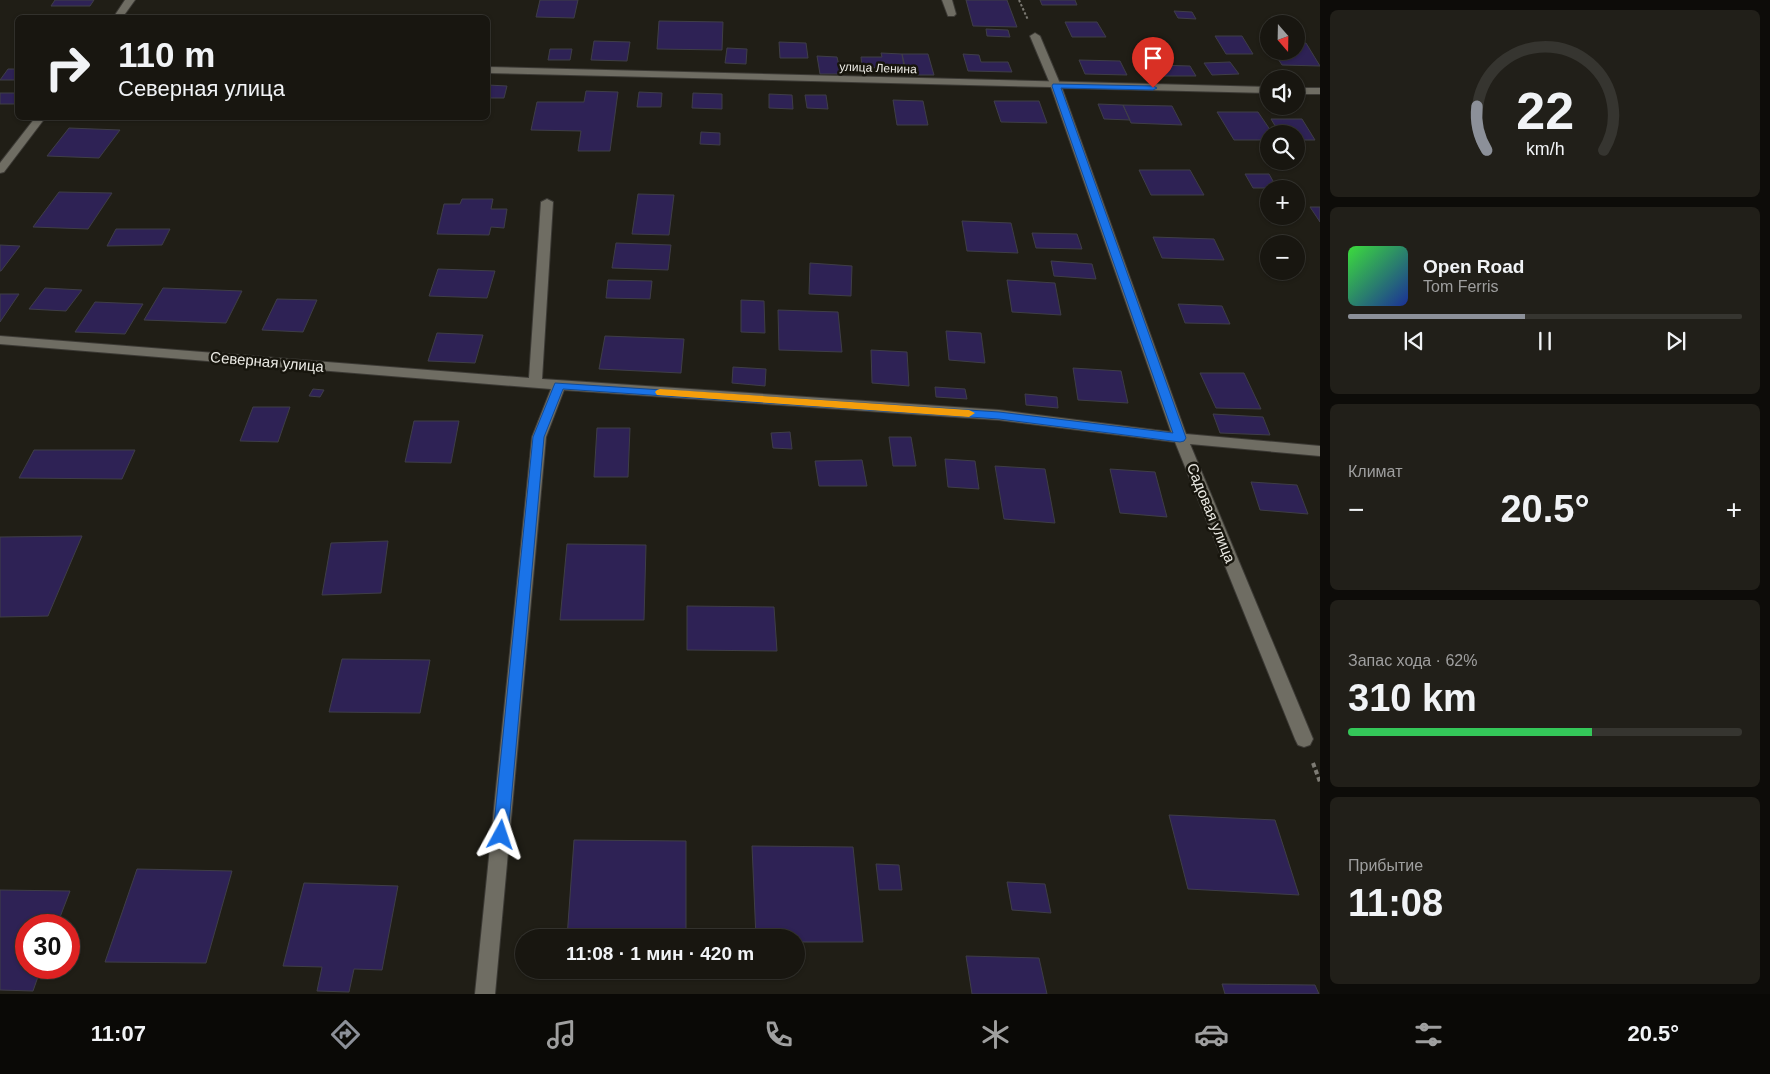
<!DOCTYPE html>
<html lang="ru">
<meta charset="utf-8">
<style>
body{margin:0;font-family:Helvetica,sans-serif;background:#211f19;color:#f1f3f6;height:100vh;display:flex;flex-direction:column;font-size:19px;white-space:nowrap}
*{box-sizing:border-box;margin:0}
p{font-size:16px;color:#9f9f9f}
.icon{flex:none;width:28px;height:28px;fill:none;stroke:currentColor;stroke-width:2;stroke-linecap:round;stroke-linejoin:round}
.map{position:relative;flex:1;overflow:hidden}
.details{display:flex;flex-direction:column;gap:10px;padding:10px;background:#0d0c09;width:450px}
.details>*{flex:none}
.guide{position:absolute;left:15px;top:15px;width:475px;height:105px;border-radius:8px;box-shadow:0 1px 4px #0004,0 0 0 1px #363530;background:#181610;color:#f1f3f6;overflow:hidden}
.needle{width:32px;rotate:160deg}
.fabs{position:absolute;left:1260px;top:15px;display:grid;gap:10px}
.fabs a{display:grid;place-items:center;width:45px;height:45px;border-radius:50%;background:#181610;box-shadow:0 1px 4px #0004,0 0 0 1px #363530;font-size:25px}
.speed{position:absolute;left:15px;top:914px;display:flex;gap:10px;font-size:25px;font-weight:700;text-align:center}
.speed>*{display:grid;place-content:center;width:65px;height:65px;border-radius:50%;background:#181610;box-shadow:0 1px 4px #0004,0 0 0 1px #363530;line-height:1}
.speed .limit{border:8px solid #d22;background:#fff;color:#111}
.pin{position:absolute;display:grid;place-items:center;width:42px;height:42px;color:#fff;margin:-51px -21px;border-radius:50% 50% 50% 0;rotate:-45deg;box-shadow:0 0 5px #0007}
.pin .icon{rotate:45deg}
.me{position:absolute;width:55px;margin:-28px;rotate:5deg;stroke-linejoin:round;filter:drop-shadow(0 0 4px #0008)}
.turn{display:flex;align-items:center;gap:18px;height:105px;padding:0 20px;font-size:22px}
.turn .icon{width:65px;height:65px;stroke-width:2.5}
.turn b{display:block;font-size:35px;line-height:42px}
.big{font-size:38px;font-weight:700;line-height:1.1}
.details .card{flex:1;display:flex;flex-direction:column;justify-content:center;gap:8px;min-width:0;padding:0 18px;border-radius:8px;background:#211f19}
.details .dial{align-items:center;gap:0}
.dial svg{height:130px;overflow:visible;fill:none;stroke:#363530;stroke-width:7;stroke-linecap:round;text-anchor:middle}
.dial text{fill:#f1f3f6;stroke:none}
.song{display:flex;align-items:center;gap:15px}
.cover{width:60px;height:60px;border-radius:8px;background:linear-gradient(135deg,hsl(120 70% 55%),hsl(230 70% 35%))}
.played{height:5px;border-radius:2px;background:linear-gradient(90deg,#8c9099 45%,#363530 45%)}
.keys{display:flex;justify-content:space-around;direction:ltr}
.heat{display:flex;justify-content:space-between;align-items:center;font-size:28px;direction:ltr}
.charge{height:8px;border-radius:4px;background:linear-gradient(90deg,#34c759 62%,#363530 0)}
.trip{position:absolute;left:515px;top:929px;width:290px;height:50px;border-radius:25px;background:#181610;box-shadow:0 1px 4px #0004,0 0 0 1px #363530;font-weight:700;line-height:50px;text-align:center}
.menu{display:flex;height:80px;justify-content:space-around;align-items:center;background:#0a0906;color:#9f9f9f}
.menu .icon{width:35px;height:35px}
.menu .current{color:#8c9099}
.menu b{font-size:22px;color:#f1f3f6}
main{display:flex;flex:1;min-height:0}
.map>svg:first-child{display:block}
</style>
<main>
<div class="map">
<svg width="1320" height="994" viewBox="0 0 1320 994">
<rect width="100%" height="100%" fill="#201e16"/>
<path fill="#2e2255" stroke="#3f3e47" d="M55,0H94L90,6H51Z
M540,0H578L574,18L536,17Z
M966,0H1007L1017,27L973,26Z
M1040,0H1075L1077,5H1042Z
M1174,11L1192,12L1196,19L1178,18Z
M659,21L723,22L722,50L657,49Z
M1065,22H1097L1106,37H1072Z
M986,29L1008,30L1010,37L987,36Z
M1215,36H1242L1253,54H1226Z
M594,41L630,42L627,61L591,60Z
M779,42L806,43L808,58H780Z
M1296,43H1306L1320,66L1282,65L1273,51H1296Z
M727,48L747,49L746,64L725,63Z
M550,49H572L570,60H548Z
M881,53L902,54L905,73L884,72V68L862,67L861,57H882Z
M902,54H928L934,75H907Z
M963,54L979,55L981,62H1008L1012,72L968,71Z
M817,56L837,57L841,74H820Z
M1079,60L1120,61L1127,75L1085,74Z
M1230,62L1239,74L1212,75L1204,63Z
M1157,65L1190,66L1196,76H1163Z
M8,69H18V80H0Z
M488,85L507,86L504,98H488Z
M586,91L618,92L610,151H578L581,131L531,130L537,102H584Z
M639,92L662,93L661,107H637Z
M0,93H18V104H0Z
M693,93L722,94V109L692,108Z
M769,94L792,95L793,109L769,108Z
M805,95H826L828,109L807,108Z
M893,100L923,101L928,125H897Z
M994,101H1039L1047,123L1001,122Z
M1098,104L1123,105L1130,120L1104,119Z
M1123,105L1172,106L1182,125L1131,123Z
M1217,112H1258L1273,134H1269V140H1234Z
M1271,119H1302L1315,140H1296V134H1280Z
M69,128L120,130L99,158L47,156Z
M701,132L720,133V145L700,144Z
M1139,170H1190L1204,195H1151Z
M1245,174H1269L1277,188H1253Z
M59,192L112,193L88,229L33,227Z
M638,194L674,195L669,235L632,234Z
M462,199H493L491,209H507L504,228L491,227L489,235L437,234L444,204H460Z
M1310,207H1320V222Z
M962,221L1011,223L1018,253L967,251Z
M116,229H170L162,245L107,246Z
M1032,233L1077,234L1082,249L1036,248Z
M1153,237L1214,239L1224,260L1162,258Z
M616,243L671,245L668,270L612,268Z
M0,245L20,246L1,271H0Z
M1051,261L1092,264L1096,279L1054,276Z
M810,263L852,266L851,296L809,294Z
M438,269L495,271L487,298L429,296Z
M608,280L652,281L650,299L606,298Z
M1007,280L1055,283L1061,315L1012,312Z
M45,288L82,290L66,311L29,309Z
M163,288L242,291L226,323L144,320Z
M0,294H19L0,322Z
M277,299L317,300L303,332L262,330Z
M741,300L764,301L765,333L741,332Z
M95,302L143,304L125,334L75,332Z
M1178,304L1222,306L1230,324L1185,323Z
M778,310L838,312L842,352L779,350Z
M946,331L981,333L985,363L949,360Z
M437,333L483,335L475,363L428,361Z
M605,336L684,339L681,373L599,369Z
M871,350L907,352L909,386L872,383Z
M733,367L766,369L765,386L732,383Z
M1073,368L1121,371L1128,403L1078,400Z
M1200,373H1244L1261,409L1216,408Z
M935,387L965,389L967,399L936,397Z
M313,389L324,390L320,397L309,396Z
M1025,394L1057,397L1058,408L1026,405Z
M253,407H290L278,442L240,441Z
M1213,414L1263,417L1270,435L1220,433Z
M414,421H459L451,463L405,462Z
M597,428H630L628,477H594Z
M790,432L792,449L773,448L771,433Z
M889,437H911L916,466H893Z
M34,450H135L122,479L19,478Z
M945,459L975,461L979,489L948,487Z
M862,460L867,486H819L815,461Z
M995,466L1045,469L1055,523L1004,519Z
M1110,469L1155,472L1167,517L1120,513Z
M1251,482L1297,485L1308,514L1260,510Z
M82,536L48,616L0,617V537Z
M388,541L381,593L322,595L331,543Z
M567,544L646,545L644,620H560Z
M687,606L774,607L777,651L687,650Z
M342,659L430,660L420,713L329,712Z
M1169,815L1275,820L1299,895L1188,889Z
M574,840L686,841V938H567Z
M752,846L853,847L863,942H796V938H756Z
M876,864L899,865L902,890H879Z
M137,869L232,871L206,963L105,962Z
M1007,882L1045,884L1051,913L1012,910Z
M304,883L398,886L382,970L354,969L349,992L317,991L322,967L283,966Z
M0,890L70,891L57,925H26V968H41L33,991L0,990Z
M966,956L1039,958L1047,994H972Z
M1222,984L1315,985L1319,994H1225Z"/>
<g fill="none" stroke-linecap="round" stroke-linejoin="round">
<defs>
<path id="lane" d="M942,0H952L956,14L954,16H948Z
M1035,33L1040,36L1061,86L1060,88H1052L1051,86L1030,36Z"/>
<path id="street" d="M125,0H135L122,18H113Z
M488,67L1269,87V93L1062,88L1186,434L1320,446V456L1190,444L1313,739L1310,745L1304,747L1298,745L1295,739L1175,442L999,420L564,390L546,437L495,994H475L532,437L551,389L0,344V336L529,378L541,202L547,199L553,202L542,379L999,410L1171,432L1051,87L488,73Z
M1296,88H1320V94H1296Z
M35,118H45L4,172L0,173V163Z"/>
</defs>
<use href="#lane" stroke="#3c3a35" stroke-width="2"/>
<use href="#street" stroke="#3c3a35" stroke-width="2"/>
<path stroke="#7d7b74" stroke-width="2" stroke-dasharray="2.5 2" stroke-linecap="butt" d="M1019,0L1028,20"/>
<path stroke="#7d7b74" stroke-width="4" stroke-dasharray="4.5 3" stroke-linecap="butt" d="M1313,763L1320,782"/>
<use href="#lane" fill="#6f6d63" fill-rule="evenodd"/>
<use href="#street" fill="#6f6d63" fill-rule="evenodd"/>
</g>
<path fill="#1a73e8" stroke="#114b97" d="M1053,84L1153,86L1157,88L1153,90L1061,88L1186,438L1184,441L1180,442L999,419L563,389L544,437L508,835L506,839L501,841L496,839L493,835L533,437L555,383L999,412L1173,433L1052,86Z"/>
<path fill="#f59e0b" d="M660,389L969,410L975,413L969,417L657,395L655,392L657,390Z"/>
<g text-anchor="middle" stroke-width="5" stroke-linejoin="round" paint-order="stroke">
<g font-size="12" fill="#ecebe5" stroke="#17150d">
<text transform="translate(878 68) rotate(2)" y="4">улица Ленина</text>
</g>
<g font-size="15" fill="#ecebe5" stroke="#17150d">
<text transform="translate(267 362) rotate(5)" y="5">Северная улица</text>
<text transform="translate(1211 513) rotate(68)" y="5">Садовая улица</text>
</g>
</g>
</svg>
<div class="fabs">
<a><svg class="needle" viewBox="-14 -14 28 28"><path d="M0-13l5 13h-10z" fill="#e53935"/><path d="M0 13l5-13h-10z" fill="#9f9f9f"/></svg></a>
<a><svg class="icon" aria-label="sound" viewBox="0 0 24 24"><path d="M4 9h4l5-4v14l-5-4H4zM17 9q2 3 0 6"/></svg></a>
<a><svg class="icon" aria-label="search" viewBox="0 0 24 24"><circle cx="10" cy="10" r="6"/><path d="M15 15l6 6"/></svg></a>
<a>+</a>
<a>−</a>
</div>
<div class="speed"><div class="limit">30</div></div>
<div class="pin" style="left:1153px;top:88px;background:#d93025"><svg class="icon" aria-label="arrive" viewBox="0 0 24 24"><path d="M6 21V4h12l-3 4 3 4H6"/></svg></div>
<svg class="me" style="left:501px;top:835px" viewBox="-20 -20 40 40"><path d="M0-17L14 15 0 8-14 15z" fill="#1a73e8" stroke="#fff" stroke-width="4"/></svg>
<div class="trip">11:08 · 1 мин · 420 m</div>
<div class="guide">
<div class="turn"><svg class="icon" aria-label="right" viewBox="0 0 24 24"><path d="M7 20v-9h11M14 6l5 5-5 5"/></svg><div><b>110 m</b>Северная улица</div></div>
</div>
</div>
<section class="details">
<div class="card dial"><svg viewBox="0 0 100 80">
<path d="M14 69A42 42 0 1 1 86 69"/>
<path d="M14 69A42 42 0 0 1 8 42" stroke="#8c9099"/>
<text x="50" y="56" font-size="32" font-weight="700">22</text>
<text x="50" y="72" font-size="11">km/h</text>
</svg></div>
<div class="card">
<div class="song"><i class="cover"></i><div><b>Open Road</b><p>Tom Ferris</p></div></div>
<div class="played"></div>
<div class="keys"><svg class="icon" aria-label="previous" viewBox="0 0 24 24"><path d="M18 5L8 12l10 7zM5 5v14"/></svg><svg class="icon" aria-label="pause" viewBox="0 0 24 24"><path d="M8 5v14M16 5v14"/></svg><svg class="icon" aria-label="next" viewBox="0 0 24 24"><path d="M6 5l10 7-10 7zM19 5v14"/></svg></div>
</div>
<div class="card"><p>Климат</p>
<div class="heat"><a>−</a><b class="big">20.5°</b><a>+</a></div>
</div>
<div class="card"><p>Запас хода · 62%</p><b class="big">310 km</b><div class="charge"></div></div>
<div class="card"><p>Прибытие</p><b class="big">11:08</b></div>
</section>
</main>
<nav class="menu">
<b>11:07</b>
<svg class="icon current" aria-label="directions" viewBox="0 0 24 24"><path d="M12 3l9 9-9 9-9-9zM9 14v-3h6M13 9l2 2-2 2"/></svg>
<svg class="icon" aria-label="music" viewBox="0 0 24 24"><path d="M9 18V5l10-2v13"/><circle cx="6" cy="18" r="3"/><circle cx="16" cy="16" r="3"/></svg>
<svg class="icon" aria-label="phone" viewBox="0 0 24 24"><path d="M5 4h4l2 5-3 2q2 4 5 5l2-3 5 2v4C11 20 4 13 5 4z"/></svg>
<svg class="icon" aria-label="climate" viewBox="0 0 24 24"><path d="M12 3v18M4 7l16 10M4 17L20 7"/></svg>
<svg class="icon" aria-label="car" viewBox="0 0 24 24"><path d="M5 17H2v-5l4-1 3-4h7l3 4 3 1v5h-3M9 17h6M6 11h13"/><circle cx="7" cy="17" r="2"/><circle cx="17" cy="17" r="2"/></svg>
<svg class="icon" aria-label="filters" viewBox="0 0 24 24"><path d="M4 7h16M4 17h16"/><circle cx="9" cy="7" r="2"/><circle cx="15" cy="17" r="2"/></svg>
<b>20.5°</b>
</nav>
